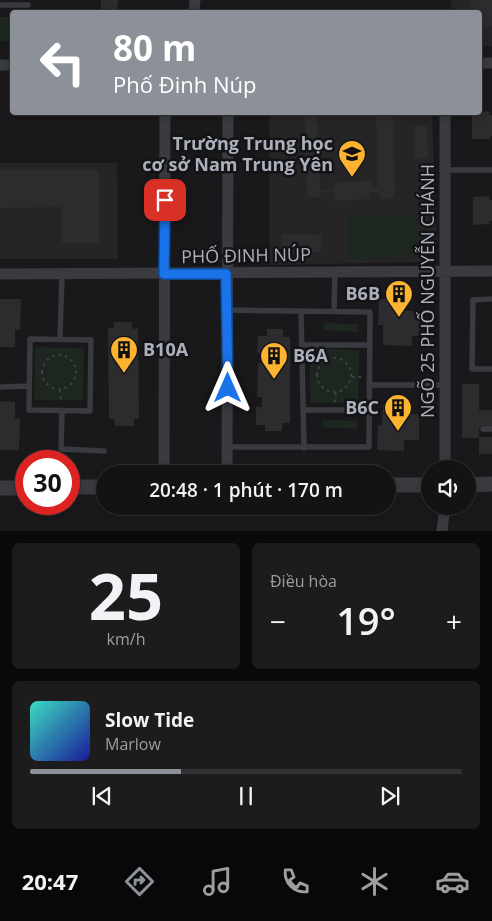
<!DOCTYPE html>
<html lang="vi">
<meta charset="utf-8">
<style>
body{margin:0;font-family:"Open Sans",sans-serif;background:#1c1c1d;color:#f1f3f6;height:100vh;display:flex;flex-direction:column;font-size:19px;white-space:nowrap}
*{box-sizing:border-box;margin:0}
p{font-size:16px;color:#9d9ea0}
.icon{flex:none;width:28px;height:28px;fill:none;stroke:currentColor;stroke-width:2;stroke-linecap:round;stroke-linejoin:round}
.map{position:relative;height:531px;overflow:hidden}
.sheet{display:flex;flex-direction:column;gap:12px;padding:12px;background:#0a0a0b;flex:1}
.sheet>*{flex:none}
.guide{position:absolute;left:10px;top:10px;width:472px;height:105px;border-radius:5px;box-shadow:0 2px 8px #0003,0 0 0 1px #323234;background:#8c9099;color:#fff;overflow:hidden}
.fabs{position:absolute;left:421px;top:460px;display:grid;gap:10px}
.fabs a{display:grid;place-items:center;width:55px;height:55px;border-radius:50%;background:#131314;box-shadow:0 2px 8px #0003,0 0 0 1px #323234;font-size:25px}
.speed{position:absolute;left:15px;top:450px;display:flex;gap:10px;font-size:25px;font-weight:700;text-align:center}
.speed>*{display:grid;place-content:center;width:65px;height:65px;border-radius:50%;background:#131314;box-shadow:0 2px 8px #0003,0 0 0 1px #323234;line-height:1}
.speed .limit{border:8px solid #d22;background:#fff;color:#111}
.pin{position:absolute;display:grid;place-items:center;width:42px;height:42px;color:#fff;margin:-21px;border-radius:10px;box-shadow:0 2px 8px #0006}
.me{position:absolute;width:55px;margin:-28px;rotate:0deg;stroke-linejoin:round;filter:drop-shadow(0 0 4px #0008)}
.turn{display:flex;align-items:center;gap:18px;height:105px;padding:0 20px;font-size:22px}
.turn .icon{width:65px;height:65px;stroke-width:2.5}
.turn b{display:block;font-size:35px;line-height:42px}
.big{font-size:38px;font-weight:600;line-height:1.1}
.sheet .tile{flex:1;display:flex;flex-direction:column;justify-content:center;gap:8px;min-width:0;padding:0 18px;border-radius:8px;background:#1c1c1d}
.sheet .dial{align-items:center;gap:0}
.dial b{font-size:65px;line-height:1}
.song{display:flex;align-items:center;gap:15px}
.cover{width:60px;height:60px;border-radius:8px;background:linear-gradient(135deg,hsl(170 70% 55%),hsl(240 70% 35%))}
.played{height:5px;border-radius:2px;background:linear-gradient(90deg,#8c9099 35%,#323234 35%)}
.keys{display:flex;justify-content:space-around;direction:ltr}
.heat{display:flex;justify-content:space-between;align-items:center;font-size:28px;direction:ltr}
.sheet .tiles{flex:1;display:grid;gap:12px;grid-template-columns:1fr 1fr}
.tile:last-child{grid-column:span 2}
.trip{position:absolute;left:96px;top:465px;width:300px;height:50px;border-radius:25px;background:#131314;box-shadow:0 2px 8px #0003,0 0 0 1px #323234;font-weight:600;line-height:50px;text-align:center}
.tabs{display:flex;height:80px;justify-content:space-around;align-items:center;background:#080808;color:#9d9ea0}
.tabs .icon{width:35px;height:35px}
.tabs .on{color:#8c9099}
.tabs b{font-size:22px;color:#f1f3f6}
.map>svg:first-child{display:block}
</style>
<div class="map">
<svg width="492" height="531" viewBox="0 0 492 531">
<rect width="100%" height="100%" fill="#19191b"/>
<path fill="#252528" d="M451,0H492V46H480V12H451Z
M269,113H432L437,243L420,262L270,265Z
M0,163H117L118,259H0Z"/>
<path fill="#1e271f" d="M0,17H12V41H0Z
M417,214L418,257L348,259L347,216Z
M324,323L359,324L358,332L323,330Z
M35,347L84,348L83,400H34Z
M310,349L359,350L358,403H310Z
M323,420L358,421L357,429L323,427Z"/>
<path fill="#2c2c2f" d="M101,0H118L117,12H101Z
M471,0H492V26H480V12H471Z
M489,111V115H492V136H490V139H472V112Z
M305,112H317L320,190L334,189V182L371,181V187L378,186L376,112H393L395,198L380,199V192L370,193L371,199L334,201V192L319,193L320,197H307Z
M414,126H427L428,158L415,159Z
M0,170H99V243H62V207L0,208Z
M489,196V200H492V221H489V224L473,225V197Z
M282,234L321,235V252H281Z
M0,299H21L20,330H15V347H0Z
M379,299L405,300V311H420V336H412V346L383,345V325H378Z
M114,322H132V329L138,328L139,419H134V426H115L114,419H109L108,328H114Z
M267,329H283V337H290V423H282V431H265V425H256V407H262V397H257L258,363H263V353H257L258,336H267Z
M462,384H479V410H492V427H479V437H492V454H479V438H462Z
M0,401L15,402V419H20L19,450H0Z
M383,405H412V414H419V440H404V451L377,450L378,425H382Z"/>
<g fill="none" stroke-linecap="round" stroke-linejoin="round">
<path stroke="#404248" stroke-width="2" stroke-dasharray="2.5 4" stroke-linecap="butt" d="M42 372a17 17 0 1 1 34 0a17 17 0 1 1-34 0Z
M317 375a17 17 0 1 1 34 0a17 17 0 1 1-34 0Z
M352,377H362
M60,390L61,402
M335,402L336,392"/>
<path stroke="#3a3b41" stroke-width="5.5" d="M0,5H28
M445,170H492
M492,299L473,300L472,369H492
M227,310L370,312L369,447H228
M301,311L304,448
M334,312L335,272
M30,339L91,340L90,411L29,410Z
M60,339L62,273
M302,345H370
M369,385H445
M0,387L29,386
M303,410H369
M62,411L61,449L104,451
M483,429H492"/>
<path stroke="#3a3b41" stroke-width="11" d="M194,12L195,0
M480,63H492
M0,65H12
M445,112V469
M0,274L492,271
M164,474L165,112
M227,474L228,112
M442,531L445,506"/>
<path stroke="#3a3b41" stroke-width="15" d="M388,485H430
M468,485L492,484
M69,487H105
M0,488H26"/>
</g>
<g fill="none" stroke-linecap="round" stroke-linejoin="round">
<defs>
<path id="route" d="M165,200L164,274H226L228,388"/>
</defs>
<use href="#route" stroke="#114b97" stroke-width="12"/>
<use href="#route" stroke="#1a73e8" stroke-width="9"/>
</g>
<defs>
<symbol id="school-pin" viewBox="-11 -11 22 30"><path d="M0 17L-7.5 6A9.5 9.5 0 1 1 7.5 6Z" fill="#fcb430" stroke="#141416"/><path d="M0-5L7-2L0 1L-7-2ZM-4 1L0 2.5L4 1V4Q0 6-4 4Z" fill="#111"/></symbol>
<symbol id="building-pin" viewBox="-11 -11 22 30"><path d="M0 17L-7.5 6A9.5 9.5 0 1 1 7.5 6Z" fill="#fcb430" stroke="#141416"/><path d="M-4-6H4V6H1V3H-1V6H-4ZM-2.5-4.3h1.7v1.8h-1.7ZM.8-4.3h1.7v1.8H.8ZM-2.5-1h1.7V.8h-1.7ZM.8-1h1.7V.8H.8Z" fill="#111"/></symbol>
</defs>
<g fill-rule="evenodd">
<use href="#school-pin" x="336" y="138" width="32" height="43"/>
<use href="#building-pin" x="383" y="278" width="32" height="43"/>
<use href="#building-pin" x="108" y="334" width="32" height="43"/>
<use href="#building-pin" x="258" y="340" width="32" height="43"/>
<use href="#building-pin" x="382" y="392" width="32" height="43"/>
</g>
<g text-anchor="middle" stroke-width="5" stroke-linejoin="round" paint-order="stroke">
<g font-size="18" font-weight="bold" fill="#abb0bc" stroke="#141416" text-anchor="end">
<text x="333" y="150">Trường Trung học<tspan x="333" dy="21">cơ sở Nam Trung Yên</tspan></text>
<text x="380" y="300">B6B</text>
<text x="143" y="356" text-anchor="start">B10A</text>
<text x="293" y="362" text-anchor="start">B6A</text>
<text x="379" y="414">B6C</text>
</g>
<g font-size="18" fill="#abb0bc" stroke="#141416">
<text transform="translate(246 256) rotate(-1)" y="6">PHỐ ĐINH NÚP</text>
<text transform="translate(428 291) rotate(-90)" y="6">NGÕ 25 PHỐ NGUYỄN CHÁNH</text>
</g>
</g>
</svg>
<div class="fabs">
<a><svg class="icon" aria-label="sound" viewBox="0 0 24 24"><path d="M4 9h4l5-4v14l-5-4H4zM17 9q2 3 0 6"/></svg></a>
</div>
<div class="speed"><div class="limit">30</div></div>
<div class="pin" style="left:165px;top:200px;background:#d93025"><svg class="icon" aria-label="arrive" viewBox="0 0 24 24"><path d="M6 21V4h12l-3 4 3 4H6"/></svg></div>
<svg class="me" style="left:228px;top:388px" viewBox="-20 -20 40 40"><path d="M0-17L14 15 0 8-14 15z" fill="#1a73e8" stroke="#fff" stroke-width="4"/></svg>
<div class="trip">20:48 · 1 phút · 170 m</div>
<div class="guide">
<div class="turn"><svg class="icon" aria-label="left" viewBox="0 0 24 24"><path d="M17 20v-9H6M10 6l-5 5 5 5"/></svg><div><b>80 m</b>Phố Đinh Núp</div></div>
</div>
</div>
<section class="sheet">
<div class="tiles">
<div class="tile dial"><b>25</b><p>km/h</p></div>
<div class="tile"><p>Điều hòa</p>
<div class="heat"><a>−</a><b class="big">19°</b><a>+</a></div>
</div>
<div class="tile">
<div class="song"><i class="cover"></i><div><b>Slow Tide</b><p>Marlow</p></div></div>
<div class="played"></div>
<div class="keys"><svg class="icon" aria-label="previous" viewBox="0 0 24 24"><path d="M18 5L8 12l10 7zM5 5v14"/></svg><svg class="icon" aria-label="pause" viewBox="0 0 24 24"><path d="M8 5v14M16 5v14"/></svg><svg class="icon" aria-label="next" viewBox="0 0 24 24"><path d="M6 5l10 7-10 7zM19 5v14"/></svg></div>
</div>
</div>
</section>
<nav class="tabs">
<b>20:47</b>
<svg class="icon on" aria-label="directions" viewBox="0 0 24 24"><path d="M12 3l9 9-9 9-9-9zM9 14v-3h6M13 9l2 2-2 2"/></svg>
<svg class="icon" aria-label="music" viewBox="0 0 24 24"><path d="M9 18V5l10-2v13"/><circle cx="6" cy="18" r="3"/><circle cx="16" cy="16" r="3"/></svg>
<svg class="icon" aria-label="phone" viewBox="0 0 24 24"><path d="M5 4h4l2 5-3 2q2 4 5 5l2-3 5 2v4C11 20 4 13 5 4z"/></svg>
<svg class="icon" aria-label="climate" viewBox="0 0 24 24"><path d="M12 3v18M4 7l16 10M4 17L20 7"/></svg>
<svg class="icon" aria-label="car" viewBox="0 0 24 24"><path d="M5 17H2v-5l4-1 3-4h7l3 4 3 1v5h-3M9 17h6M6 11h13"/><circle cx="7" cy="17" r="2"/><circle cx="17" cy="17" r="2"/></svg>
</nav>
